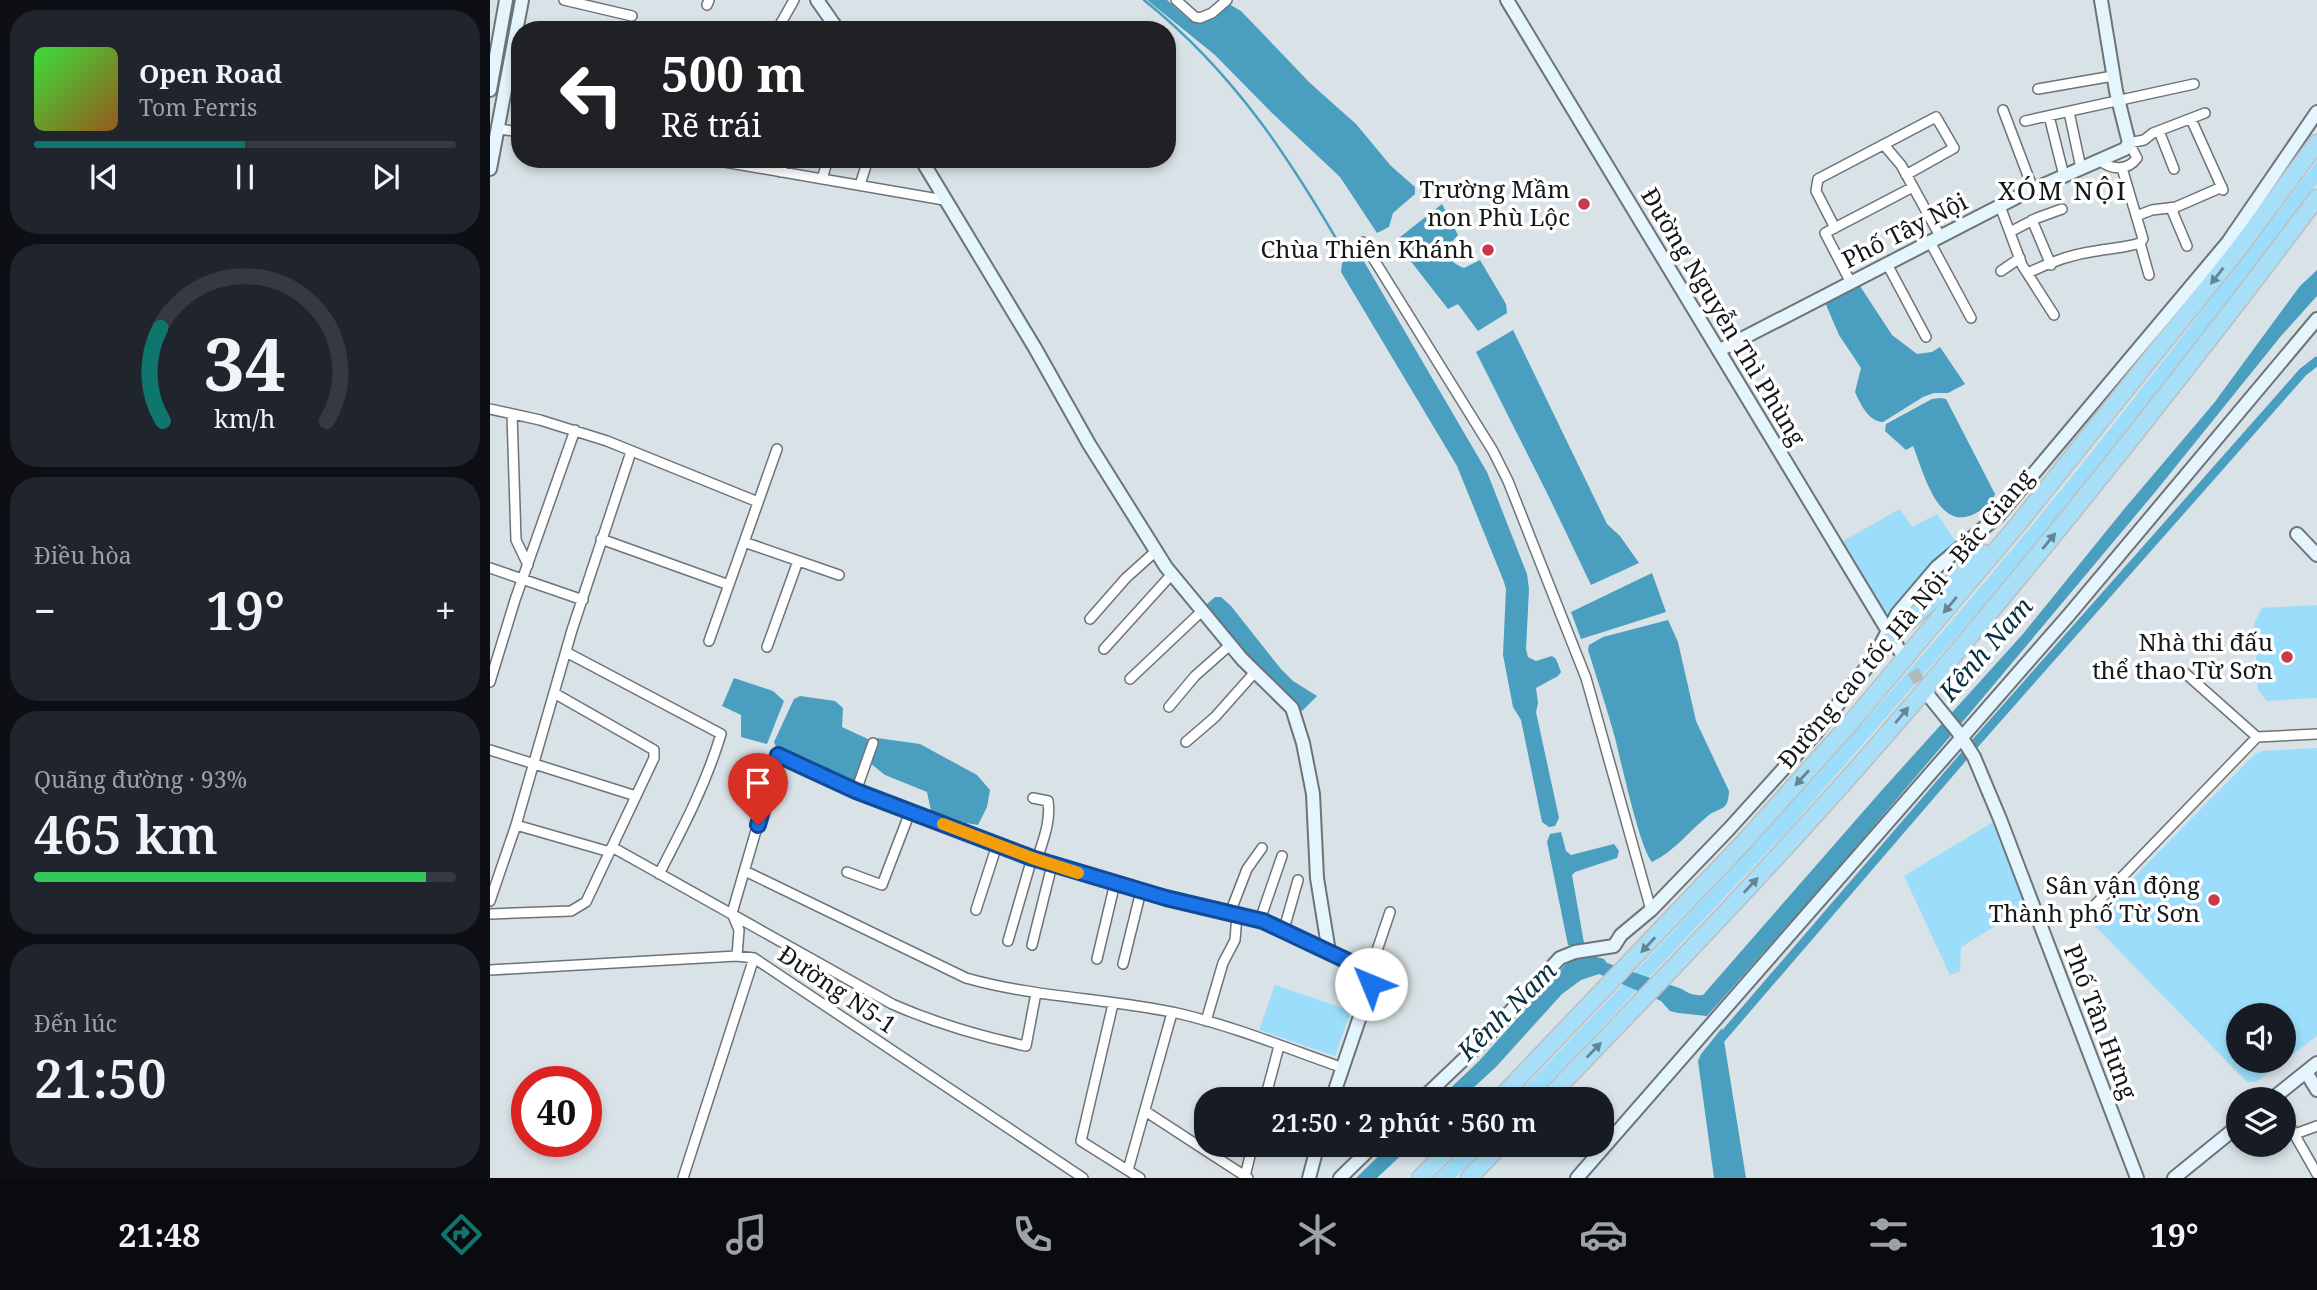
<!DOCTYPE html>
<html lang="vi">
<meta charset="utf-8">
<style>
body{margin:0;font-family:"Noto Serif",serif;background:#20242c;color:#f1f3f6;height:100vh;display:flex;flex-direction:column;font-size:26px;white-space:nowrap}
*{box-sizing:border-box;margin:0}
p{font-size:23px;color:#9ea1a6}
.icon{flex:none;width:38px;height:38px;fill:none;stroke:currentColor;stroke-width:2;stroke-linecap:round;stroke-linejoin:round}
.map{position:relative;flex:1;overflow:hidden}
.side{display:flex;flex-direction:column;gap:10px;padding:10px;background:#0d0f14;width:490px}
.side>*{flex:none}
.banner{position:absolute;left:21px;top:21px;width:665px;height:147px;border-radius:28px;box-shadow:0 4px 10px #0003;background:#202124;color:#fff;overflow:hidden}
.controls{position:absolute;left:1736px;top:1003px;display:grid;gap:14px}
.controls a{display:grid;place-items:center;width:70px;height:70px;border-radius:50%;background:#171b24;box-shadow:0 4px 10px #0003;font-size:35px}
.speed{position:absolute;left:21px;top:1066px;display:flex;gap:14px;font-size:35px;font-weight:700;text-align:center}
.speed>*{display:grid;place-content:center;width:91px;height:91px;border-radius:50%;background:#171b24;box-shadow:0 4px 10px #0003;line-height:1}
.speed .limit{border:10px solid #d22;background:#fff;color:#111}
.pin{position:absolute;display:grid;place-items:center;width:60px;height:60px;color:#fff;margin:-72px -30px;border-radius:50% 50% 50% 0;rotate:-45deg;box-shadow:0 0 7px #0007}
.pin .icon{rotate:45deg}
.me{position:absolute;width:77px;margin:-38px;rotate:315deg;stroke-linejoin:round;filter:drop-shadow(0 0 5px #0008)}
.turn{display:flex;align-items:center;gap:24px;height:147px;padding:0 35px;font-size:32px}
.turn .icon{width:91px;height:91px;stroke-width:2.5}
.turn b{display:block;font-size:49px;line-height:60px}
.big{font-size:52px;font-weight:600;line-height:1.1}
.side .widget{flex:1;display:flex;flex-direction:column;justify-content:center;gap:10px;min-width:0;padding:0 24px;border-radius:28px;background:#20242c}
.side .dial{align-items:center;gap:0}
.dial svg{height:182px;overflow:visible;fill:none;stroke:#363941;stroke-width:7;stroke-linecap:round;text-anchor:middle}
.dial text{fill:#f1f3f6;stroke:none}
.song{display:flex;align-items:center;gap:21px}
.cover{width:84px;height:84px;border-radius:10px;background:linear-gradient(135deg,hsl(120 70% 55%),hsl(30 70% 35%))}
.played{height:7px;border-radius:4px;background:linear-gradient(90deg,#0f766e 50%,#363941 50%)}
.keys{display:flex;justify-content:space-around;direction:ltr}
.heat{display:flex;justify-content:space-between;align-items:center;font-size:38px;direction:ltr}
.charge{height:10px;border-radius:5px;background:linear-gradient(90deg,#34c759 93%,#363941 0)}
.trip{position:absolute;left:704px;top:1087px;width:420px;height:70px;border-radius:28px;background:#171b24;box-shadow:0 4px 10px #0003;font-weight:600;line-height:70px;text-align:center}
.menu{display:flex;height:112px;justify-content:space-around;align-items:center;background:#090b0e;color:#9ea1a6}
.menu .icon{width:49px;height:49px}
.menu .active{color:#0f766e}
.menu b{font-size:32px;color:#f1f3f6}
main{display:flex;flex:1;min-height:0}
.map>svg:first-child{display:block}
</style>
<main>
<section class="side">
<div class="widget">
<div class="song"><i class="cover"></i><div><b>Open Road</b><p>Tom Ferris</p></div></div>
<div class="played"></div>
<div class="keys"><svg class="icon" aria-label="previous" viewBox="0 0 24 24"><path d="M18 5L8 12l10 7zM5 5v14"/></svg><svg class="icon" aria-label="pause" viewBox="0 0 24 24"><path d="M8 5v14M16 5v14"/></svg><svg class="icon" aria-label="next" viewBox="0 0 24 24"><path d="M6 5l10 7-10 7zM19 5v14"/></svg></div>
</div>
<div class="widget dial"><svg viewBox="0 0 100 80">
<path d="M14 69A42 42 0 1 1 86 69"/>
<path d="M14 69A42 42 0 0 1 13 28" stroke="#0f766e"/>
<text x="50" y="56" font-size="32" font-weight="700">34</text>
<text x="50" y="72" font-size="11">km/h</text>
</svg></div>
<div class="widget"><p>Điều hòa</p>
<div class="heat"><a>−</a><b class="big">19°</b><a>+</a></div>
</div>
<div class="widget"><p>Quãng đường · 93%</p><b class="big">465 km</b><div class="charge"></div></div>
<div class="widget"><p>Đến lúc</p><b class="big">21:50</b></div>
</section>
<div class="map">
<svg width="1827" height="1178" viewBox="0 0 1827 1178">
<rect width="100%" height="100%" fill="#d9e2e6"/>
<path fill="#9bddfa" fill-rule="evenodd" d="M1827,161V184L1696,357L1527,567L1300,828L1044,1099H1023C1202,915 1376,726 1540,528C1639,408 1732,284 1827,161Z
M1410,509L1422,527L1447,514L1472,551L1407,632L1353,541Z
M1827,605V698L1777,701L1768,690L1764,623L1772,608Z
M1827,748V1036L1766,1082H1757L1605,926V917L1764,755L1772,751ZM1748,1015H1794V1060H1748Z
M1503,822L1538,906L1471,947L1470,971L1460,975L1414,876Z
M785,985L861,1011L845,1056L769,1030Z
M978,1145H999L965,1178H944Z"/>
<path fill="#4a9ec0" d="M657,0H677L698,19L705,20L739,4L751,11L820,83L866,124L901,166L925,187V194L903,213L899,227L887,233L850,177L781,112L725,55Z
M952,204L968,235C955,248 956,262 974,268L990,260L1016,304L1017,313L988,331L968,304L958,309L905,241Z
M866,256L872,258L997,472L1037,574L1039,589L1036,649L1038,657L1046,661L1062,656L1066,659L1071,672L1068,676L1046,688L1048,703L1046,712L1069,818L1065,826L1059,827L1052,822L1031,720L1023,707L1013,655L1016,589L1014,582L967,466L851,272L852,263L857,259Z
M1827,270V296L1791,336L1666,491L1475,719L1343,874L1217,1016L1188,1013L1180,1011L1171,1001L1109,974L1091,980L1072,994L1006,1067L971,1099H949L989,1061L1076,964L1084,959L1083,946L1078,945L1057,842L1060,834L1071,832L1076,851L1081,855L1124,844L1129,851L1127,858L1085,872L1082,875L1094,943L1090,945L1100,955L1114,959L1117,963L1192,989C1199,994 1205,996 1213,995L1392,790L1532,635L1635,508L1724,403L1810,286Z
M1368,283L1402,335L1427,354L1442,352L1450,347L1475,384L1458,393H1444L1433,397L1393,422C1378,421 1371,405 1365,392L1371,368L1349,335L1334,300Z
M1023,330L1117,524L1130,536L1149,563L1101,585L1059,497L986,352Z
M1451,398L1456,399L1505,494C1503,504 1495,508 1486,513C1448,534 1434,473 1423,446L1416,450L1395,431L1396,424L1442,399Z
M1162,573L1176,612L1091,639L1081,612Z
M725,597H731L741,606L791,669L803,681L827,696L812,711L810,710L716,612L717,604Z
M1178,620L1188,642L1206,721L1239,791C1239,793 1238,802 1237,803C1234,810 1225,810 1219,815C1199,831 1185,851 1162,862C1150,849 1131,761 1125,738C1117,708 1107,679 1098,650L1099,645L1113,637Z
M244,678L283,691L294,701L277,744L251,737V715L232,706Z
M310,696L345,701L353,708L352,727L380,740L365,783L287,749L284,742L304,699Z
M387,738L430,744L487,775L500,790L497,807L488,825L476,823L441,811L437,792L395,775L380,763Z
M1232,1028L1256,1178H1224L1208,1061L1211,1054Z
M901,1144L922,1145L887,1178H866Z"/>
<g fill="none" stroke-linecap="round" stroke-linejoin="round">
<path stroke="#4a9ec0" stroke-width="2.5" d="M654,0C745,73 801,160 858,259"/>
<path stroke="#4a9ec0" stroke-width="9" d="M1228,1042L1481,748L1813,372L1827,361"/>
<path stroke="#b2b9bd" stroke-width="12" stroke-dasharray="12 6" stroke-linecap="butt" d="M1413,656L1438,695"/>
<defs>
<path id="street" d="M74,0L142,16
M686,0L705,17L710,18L722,13L737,0
M217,5L219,0
M287,30L304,0
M1548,89L1623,76
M1513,110L1543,189
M1579,112L1591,168
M1559,116L1574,176
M1701,119L1733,190
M1535,121L1704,84
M9,129L30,132
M1669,131L1684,169
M1394,145L1411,165L1450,236
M217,159L454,200
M1610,160C1620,170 1638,171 1647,158L1639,143L1654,140L1663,133L1715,113
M1632,168L1653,239L1650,243L1659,275
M290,172L296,159
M332,179L338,159
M370,185L378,159
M1510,206L1532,265L1564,315
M1681,208L1697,246
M1646,216L1662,210L1686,207L1732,187
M1542,220L1561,265
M1345,228L1326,191L1328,179L1446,117L1464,148L1416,175
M1520,232L1547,218L1572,209
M873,242L1003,451L1018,481L1096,678L1161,910
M1440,242L1481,318
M1397,264L1436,337
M1511,271L1530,258
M1538,273C1558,263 1583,254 1606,251C1621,248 1635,248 1650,243
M1361,283L1335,233L1423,187
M0,409L50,420L117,441L268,502
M22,414L26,540L38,565
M111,539L239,585
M254,542L349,575
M0,568L93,600
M600,619L636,578L666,551
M219,641L287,449
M277,647L308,561
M614,649L682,574
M76,652L231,734C216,784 193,828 169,874
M1695,673L1767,737L1827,734
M640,679L712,611
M0,682L25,600L85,430
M679,707L705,676L740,645
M696,742L725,717L765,672
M0,750L146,796
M366,791L383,743
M543,798L558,801C561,822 553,840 547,860
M26,825L120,852
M122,847L402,1004C445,1023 489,1036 536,1046L546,993
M255,871L476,978C546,998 620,998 691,1014C746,1027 799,1049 853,1068
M357,872L392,885L420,812
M0,901L26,825L82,630L141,452
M1601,909L1767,737
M486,910L507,845
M740,913L757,869L772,848
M0,914L81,911L96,902L164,758V750L64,693
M770,920L792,856
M794,929L808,880
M518,941L542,858
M542,945L562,865
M247,956L249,930L242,913L288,755L366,791L542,858L676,898L773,921L839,952
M607,959L625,883
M633,964L651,891
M0,970L247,956L264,958L593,1178
M879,974L900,912
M623,1004L591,1141L650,1178
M716,1021L733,963L745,940L747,915
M775,1099L789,1046
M655,1111L758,1178
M1794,1116L1827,1174
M1805,1134L1827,1126
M638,1170L682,1013
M755,1176L763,1144
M193,1178L264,958"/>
<path id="secondary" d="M327,0L348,30
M1017,0L1413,656
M0,90L16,0
M431,159L545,348L599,444L676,567L752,659L802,708L813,743L823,794L827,878L839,952L879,974L881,984L842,1099
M0,169L32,0
M1230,350L1533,194L1635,149L1639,143L1626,91L1611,0
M1807,534L1827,555
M1438,695L1468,732L1484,757L1510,819L1647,1178
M1816,1072L1827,1090
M932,1099L994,1040L1070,958L1085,952L1124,946L1131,935L1161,910L1239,829L1325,734L1383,659L1407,614L1447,567L1508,516L1738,242L1827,112
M1782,1099L1827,1063
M819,1178L828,1144
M850,1178L885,1144
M1087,1178L1578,616L1827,319
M1684,1178L1748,1126"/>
<path id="highway" d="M1383,659L1407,632L1494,553
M1009,1099L1253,843L1357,727L1529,523L1746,252L1827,143
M1057,1099C1167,985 1278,870 1382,751C1538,572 1685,387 1827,198
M930,1178L964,1144
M979,1178L1012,1144"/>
</defs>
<use href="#street" stroke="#6c7478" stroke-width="12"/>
<use href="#secondary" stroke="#6c7478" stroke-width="16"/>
<use href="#highway" stroke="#bdbebe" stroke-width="19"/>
<use href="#street" stroke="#fff" stroke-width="9"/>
<use href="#secondary" stroke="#e5f5fd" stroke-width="12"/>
<use href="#highway" stroke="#a8dff8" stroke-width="16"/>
</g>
<defs><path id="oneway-solid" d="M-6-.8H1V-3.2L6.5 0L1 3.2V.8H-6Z" transform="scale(1.75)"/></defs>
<g fill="#658593">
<use href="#oneway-solid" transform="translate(1727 276) rotate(128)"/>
<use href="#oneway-solid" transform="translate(1559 541) rotate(-51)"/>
<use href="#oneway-solid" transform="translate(1460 605) rotate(130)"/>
<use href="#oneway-solid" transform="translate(1412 715) rotate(-50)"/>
<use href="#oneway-solid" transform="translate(1312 778) rotate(132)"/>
<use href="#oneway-solid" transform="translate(1261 885) rotate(-47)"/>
<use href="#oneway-solid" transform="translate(1158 945) rotate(133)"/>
<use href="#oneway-solid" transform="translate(1104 1050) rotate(-46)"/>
</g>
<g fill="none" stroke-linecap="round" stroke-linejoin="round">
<defs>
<path id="route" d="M268,825L288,755L366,791L542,858L676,898L773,921L862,963L879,974L881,984"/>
</defs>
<use href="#route" stroke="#114b97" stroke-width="18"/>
<use href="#route" stroke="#1a73e8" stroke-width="12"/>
<path stroke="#f59e0b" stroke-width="12" d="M453,824L542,858L588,873"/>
</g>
<g fill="#c9394c" stroke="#fff" stroke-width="2.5">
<circle cx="1094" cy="204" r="7"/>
<circle cx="998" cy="250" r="7"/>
<circle cx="1797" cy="657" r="7"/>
<circle cx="1724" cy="900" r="7"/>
</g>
<g text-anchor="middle" stroke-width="7" stroke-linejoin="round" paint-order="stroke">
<g font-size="24" fill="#141718" stroke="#fff" text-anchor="end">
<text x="1080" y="198">Trường Mầm<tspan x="1080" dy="28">non Phù Lộc</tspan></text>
<text x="984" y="258">Chùa Thiên Khánh</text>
<text x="1783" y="651">Nhà thi đấu<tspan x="1783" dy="28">thể thao Từ Sơn</tspan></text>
<text x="1710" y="894">Sân vận động<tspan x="1710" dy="28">Thành phố Từ Sơn</tspan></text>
</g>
<g font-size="24" fill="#141718" stroke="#fff">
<text transform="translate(1415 231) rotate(-27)" y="8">Phố Tây Nội</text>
<text transform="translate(1233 317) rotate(59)" y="8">Đường Nguyễn Thì Phùng</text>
<text transform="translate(1416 619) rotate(-50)" y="8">Đường cao tốc Hà Nội - Bắc Giang</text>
<text transform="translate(347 990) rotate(34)" y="8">Đường N5-1</text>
<text transform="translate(1610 1022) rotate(69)" y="8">Phố Tân Hưng</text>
</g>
<g font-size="26" letter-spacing="2" fill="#141718" stroke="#fff">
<text x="1573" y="200">XÓM NỘI</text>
</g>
<g font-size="26" font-style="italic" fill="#08303e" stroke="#fff">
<text transform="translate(1496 649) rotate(-49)" y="9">Kênh Nam</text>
<text transform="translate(1017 1011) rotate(-45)" y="9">Kênh Nam</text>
</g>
</g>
</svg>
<div class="controls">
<a><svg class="icon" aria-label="sound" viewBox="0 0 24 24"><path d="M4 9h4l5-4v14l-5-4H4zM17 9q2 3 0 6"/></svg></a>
<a><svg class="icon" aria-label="layers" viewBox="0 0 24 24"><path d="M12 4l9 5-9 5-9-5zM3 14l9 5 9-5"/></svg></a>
</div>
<div class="speed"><div class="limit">40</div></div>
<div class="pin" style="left:268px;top:825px;background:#d93025"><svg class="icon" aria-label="arrive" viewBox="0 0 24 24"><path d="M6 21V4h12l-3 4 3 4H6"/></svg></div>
<svg class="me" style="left:881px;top:984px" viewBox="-20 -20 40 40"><circle r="19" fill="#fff"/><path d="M0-13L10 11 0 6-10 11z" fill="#1a73e8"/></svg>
<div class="trip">21:50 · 2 phút · 560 m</div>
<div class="banner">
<div class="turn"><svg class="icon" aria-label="left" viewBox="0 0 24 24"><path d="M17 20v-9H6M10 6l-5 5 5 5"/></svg><div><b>500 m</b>Rẽ trái</div></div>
</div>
</div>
</main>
<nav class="menu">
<b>21:48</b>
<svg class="icon active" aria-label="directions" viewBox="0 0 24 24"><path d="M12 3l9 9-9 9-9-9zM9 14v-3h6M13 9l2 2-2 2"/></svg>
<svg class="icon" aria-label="music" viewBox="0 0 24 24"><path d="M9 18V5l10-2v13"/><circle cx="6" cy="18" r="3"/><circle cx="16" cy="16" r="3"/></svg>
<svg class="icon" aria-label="phone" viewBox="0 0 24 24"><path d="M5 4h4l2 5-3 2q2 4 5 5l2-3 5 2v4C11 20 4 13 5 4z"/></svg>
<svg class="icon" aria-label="climate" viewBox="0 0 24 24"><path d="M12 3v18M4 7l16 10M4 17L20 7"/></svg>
<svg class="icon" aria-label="car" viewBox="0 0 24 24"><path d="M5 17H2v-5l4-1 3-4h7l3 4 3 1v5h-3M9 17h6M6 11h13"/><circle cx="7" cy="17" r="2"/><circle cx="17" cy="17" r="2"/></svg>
<svg class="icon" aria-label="filters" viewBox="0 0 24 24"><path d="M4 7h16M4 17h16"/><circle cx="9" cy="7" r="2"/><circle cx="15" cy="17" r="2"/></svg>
<b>19°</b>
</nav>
